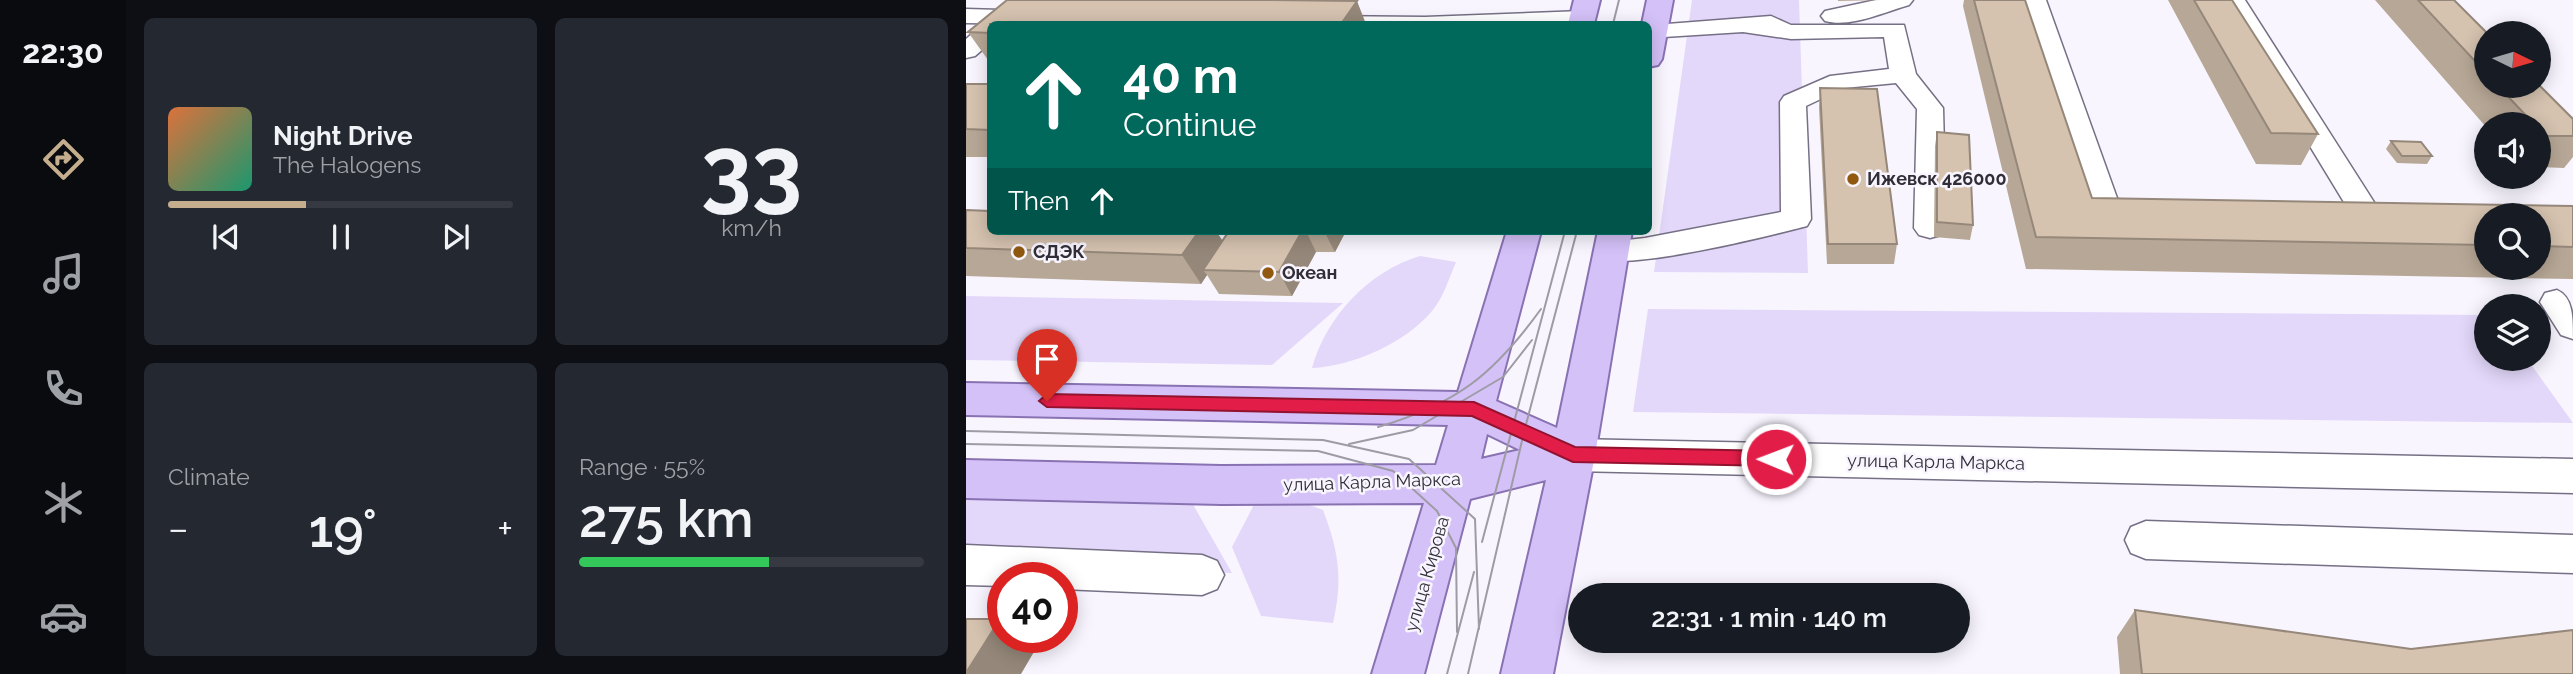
<!DOCTYPE html>
<meta charset="utf-8">
<style>
body{margin:0;font-family:Raleway,sans-serif;background:#242831;color:#f1f3f6;height:100vh;display:flex;flex-direction:column;font-size:26px;white-space:nowrap}
*{box-sizing:border-box;margin:0}
p{font-size:23px;color:#9ea1a6}
.icon{flex:none;width:38px;height:38px;fill:none;stroke:currentColor;stroke-width:2;stroke-linecap:round;stroke-linejoin:round}
.map{position:relative;flex:1;overflow:hidden}
.sheet{display:flex;flex-direction:column;gap:18px;padding:18px;background:#0d0f14;width:840px}
.sheet>*{flex:none}
.top-card{position:absolute;left:21px;top:21px;width:665px;height:214px;border-radius:10px;box-shadow:0 4px 18px #0003;background:#00695c;color:#fff;overflow:hidden}
.needle{width:46px;rotate:95deg}
.controls{position:absolute;left:1508px;top:21px;display:grid;gap:14px}
.controls a{display:grid;place-items:center;width:77px;height:77px;border-radius:50%;background:#171b24;box-shadow:0 4px 18px #0003;font-size:35px}
.speed{position:absolute;left:21px;top:562px;display:flex;gap:14px;font-size:35px;font-weight:700;text-align:center}
.speed>*{display:grid;place-content:center;width:91px;height:91px;border-radius:50%;background:#171b24;box-shadow:0 4px 18px #0003;line-height:1}
.speed .limit{border:10px solid #d22;background:#fff;color:#111}
.pin{position:absolute;display:grid;place-items:center;width:60px;height:60px;color:#fff;margin:-72px -30px;border-radius:50% 50% 50% 0;rotate:-45deg;box-shadow:0 0 7px #0007}
.pin .icon{rotate:45deg}
.me{position:absolute;width:77px;margin:-38px;rotate:271deg;stroke-linejoin:round;filter:drop-shadow(0 0 5px #0008)}
.turn{display:flex;align-items:center;gap:24px;height:147px;padding:0 21px;font-size:32px}
.turn .icon{width:91px;height:91px;stroke-width:2.5}
.turn b{display:block;font-size:49px;line-height:60px}
.then{display:flex;align-items:center;height:66px;padding:0 21px;background:#0003;gap:14px;font-size:26px}
.big{font-size:52px;font-weight:600;line-height:1.1}
.sheet .tile{flex:1;display:flex;flex-direction:column;justify-content:center;gap:10px;min-width:0;padding:0 24px;border-radius:10px;background:#242831}
.sheet .dial{align-items:center;gap:0}
.dial b{font-size:91px;line-height:1}
.song{display:flex;align-items:center;gap:21px}
.cover{width:84px;height:84px;border-radius:10px;background:linear-gradient(135deg,hsl(20 70% 55%),hsl(160 70% 35%))}
.played{height:7px;border-radius:4px;background:linear-gradient(90deg,#c5ae8e 40%,#363941 40%)}
.keys{display:flex;justify-content:space-around;direction:ltr}
.heat{display:flex;justify-content:space-between;align-items:center;font-size:38px;direction:ltr}
.charge{height:10px;border-radius:5px;background:linear-gradient(90deg,#34c759 55%,#363941 0)}
.sheet .tiles{flex:1;display:grid;gap:18px;grid-template-columns:repeat(2,1fr)}
.trip{position:absolute;left:602px;top:583px;width:402px;height:70px;border-radius:35px;background:#171b24;box-shadow:0 4px 18px #0003;font-weight:600;line-height:70px;text-align:center}
main{display:flex;flex:1;min-height:0}
.dock{display:flex;flex-direction:column;width:126px;justify-content:space-around;align-items:center;background:#090b0e;color:#9ea1a6}
.dock .icon{width:49px;height:49px}
.dock .selected{color:#c5ae8e}
.dock b{font-size:32px;color:#f1f3f6}
.map>svg:first-child{display:block}
</style>
<main>
<nav class="dock">
<b>22:30</b>
<svg class="icon selected" aria-label="directions" viewBox="0 0 24 24"><path d="M12 3l9 9-9 9-9-9zM9 14v-3h6M13 9l2 2-2 2"/></svg>
<svg class="icon" aria-label="music" viewBox="0 0 24 24"><path d="M9 18V5l10-2v13"/><circle cx="6" cy="18" r="3"/><circle cx="16" cy="16" r="3"/></svg>
<svg class="icon" aria-label="phone" viewBox="0 0 24 24"><path d="M5 4h4l2 5-3 2q2 4 5 5l2-3 5 2v4C11 20 4 13 5 4z"/></svg>
<svg class="icon" aria-label="climate" viewBox="0 0 24 24"><path d="M12 3v18M4 7l16 10M4 17L20 7"/></svg>
<svg class="icon" aria-label="car" viewBox="0 0 24 24"><path d="M5 17H2v-5l4-1 3-4h7l3 4 3 1v5h-3M9 17h6M6 11h13"/><circle cx="7" cy="17" r="2"/><circle cx="17" cy="17" r="2"/></svg>
</nav>
<section class="sheet">
<div class="tiles">
<div class="tile">
<div class="song"><i class="cover"></i><div><b>Night Drive</b><p>The Halogens</p></div></div>
<div class="played"></div>
<div class="keys"><svg class="icon" aria-label="previous" viewBox="0 0 24 24"><path d="M18 5L8 12l10 7zM5 5v14"/></svg><svg class="icon" aria-label="pause" viewBox="0 0 24 24"><path d="M8 5v14M16 5v14"/></svg><svg class="icon" aria-label="next" viewBox="0 0 24 24"><path d="M6 5l10 7-10 7zM19 5v14"/></svg></div>
</div>
<div class="tile dial"><b>33</b><p>km/h</p></div>
<div class="tile"><p>Climate</p>
<div class="heat"><a>−</a><b class="big">19°</b><a>+</a></div>
</div>
<div class="tile"><p>Range · 55%</p><b class="big">275 km</b><div class="charge"></div></div>
</div>
</section>
<div class="map">
<svg width="1607" height="674" viewBox="0 0 1607 674">
<rect width="100%" height="100%" fill="#f8f5ff"/>
<path fill="#e3d8fa" d="M726,0H833L842,273L688,272Z
M454,256L490,262C483,278 478,297 466,311C439,343 388,366 346,368C360,317 403,271 454,256Z
M0,296L377,303L306,365L0,360Z
M682,309L1521,315V359H1561L1607,423L667,412Z
M293,495L327,499L357,510C373,552 377,579 367,623L295,616L266,547Z
M0,497L225,501L266,573L0,568Z"/>
<g fill="none" stroke-linecap="round" stroke-linejoin="round">
<defs>
<path id="minor" d="M910,0H947L943,5C918,12 885,28 859,21L855,16L859,11Z
M1056,0H1080L1151,198L1158,203L1187,207L1191,214L1187,221C1165,227 1136,224 1123,203Z
M1255,0H1279L1413,210L1409,217L1398,220L1387,217Z
M0,9L70,11L78,13L82,18L72,24L0,23Z
M616,11L624,13L628,18L624,23H341L345,18L353,16L459,17Z
M805,16L825,25H938L950,74L977,108L980,228L975,235L964,238L953,235L948,228L951,109L930,83L878,88L840,106L845,219L841,226C799,237 670,269 634,259L629,251L634,243L679,238L815,212L814,102L818,96L864,76L923,69L918,37L825,39L777,32L682,38V26L688,25Z
M24,24H27L24,43L9,56L0,58V39L15,26Z
M1591,290C1607,297 1607,317 1607,339L1595,335L1574,302L1579,293Z
M607,439L1607,459V493L607,471L593,467L587,455L593,443Z
M1180,521L1607,535V573L1180,559L1165,553L1159,540L1165,527Z
M0,545L236,555L251,561L258,575L251,589L236,595L96,589V578H37V586L0,585Z"/>
<path id="major" d="M608,0H634L628,24H602Z
M681,0H707L696,59L692,65L682,67V24H676Z
M541,231H575L530,401L591,428L632,231H666L629,455L587,674H535L580,480L504,499L458,674H406L458,503L255,504L0,498V460L255,466L470,465L482,425L0,415V383L492,392ZM521,434L554,450L515,459Z"/>
</defs>
<use href="#minor" stroke="#767085" stroke-width="3"/>
<use href="#major" stroke="#8972b2" stroke-width="4"/>
<use href="#minor" fill="#fff" fill-rule="evenodd"/>
<use href="#major" fill="#d4c1f8" fill-rule="evenodd"/>
<path stroke="#9e9ba5" stroke-width="2" d="M647,24L653,0
M412,427C491,404 528,374 575,309
M0,431L357,440L443,459L509,519L513,629
M0,444L352,451L427,471L471,511L490,548L491,632
M383,444L447,430L537,377L566,340
M516,542L599,231
M481,674L508,572
M502,674L558,432L611,231"/>
</g>
<path fill="#b7a796" fill-rule="evenodd" d="M872,0H916L872,1Z
M998,0H1059L1126,198L1607,206V279L1060,269L997,6ZM1521,215H1573V268H1521Z
M1202,0H1266L1352,134L1335,165L1290,164Z
M1409,0H1488L1521,33V86L1573,85L1607,119V157L1598,168L1573,167V124H1521V128Z
M24,24V60H22L2,32Z
M0,84H24V157H0Z
M854,88L931,244L928,264H861L853,108Z
M971,132L1007,225L1004,240L968,237L969,146Z
M1425,141L1466,156L1461,164L1431,163L1420,149Z
M0,210L250,231L257,241L263,231H380L369,252H350L326,296L253,294L241,275L235,284L0,276Z
M1169,610L1445,649L1607,674H1154L1151,637Z"/>
<path fill="#95887a" d="M391,1L400,24H375Z
M233,231H250L260,247L237,270L241,275L235,284L216,255Z
M336,231H340L350,252L326,296L313,272Z
M358,231H380L369,252Z
M34,619L37,621V637H60L72,645L55,674H0Z"/>
<path fill="#d5c2af" stroke="#95887a" stroke-width="2" d="M41,0H306L391,1L375,24H24V33L2,32Z
M1008,0H1059L1126,198L1607,206V247L1573,246V215H1521V245L1070,237Z
M1228,0H1266L1352,134L1305,133Z
M1452,0H1488L1521,33V74Z
M0,84H24V130L0,129Z
M1573,85L1607,119V136H1579L1573,130V124H1568L1532,86Z
M854,88L911,89L931,244H862Z
M971,132L1003,135L1007,225L971,222Z
M1425,141L1455,142L1466,156H1436Z
M0,210L24,211V231H233L216,255L0,248Z
M263,231H336L313,272L237,270Z
M1169,610L1445,649L1607,630V674H1176Z
M0,619H34L0,673Z"/>
<path fill="#e11d48" stroke="#92132f" stroke-width="2" d="M81,394L508,402L609,447L810,451L818,459L810,466L607,462L506,416L81,407L73,401Z"/>
<g fill="#90590f" stroke="#f8f5ff" stroke-width="2.5">
<circle cx="887" cy="179" r="7"/>
<circle cx="53" cy="252" r="7"/>
<circle cx="302" cy="273" r="7"/>
</g>
<g text-anchor="middle" stroke-width="5" stroke-linejoin="round" paint-order="stroke">
<g font-size="18" font-weight="bold" fill="#312e37" stroke="#f8f5ff" text-anchor="start">
<text x="901" y="185">Ижевск 426000</text>
<text x="67" y="258">СДЭК</text>
<text x="316" y="279">Океан</text>
</g>
<g font-size="18" fill="#312e37" stroke="#f8f5ff">
<text transform="translate(970 462) rotate(1)" y="6">улица Карла Маркса</text>
<text transform="translate(406 482) rotate(-2)" y="6">улица Карла Маркса</text>
<text transform="translate(461 574) rotate(-74)" y="6">улица Кирова</text>
</g>
</g>
</svg>
<div class="controls">
<a><svg class="needle" viewBox="-14 -14 28 28"><path d="M0-13l5 13h-10z" fill="#e53935"/><path d="M0 13l5-13h-10z" fill="#9ea1a6"/></svg></a>
<a><svg class="icon" aria-label="sound" viewBox="0 0 24 24"><path d="M4 9h4l5-4v14l-5-4H4zM17 9q2 3 0 6"/></svg></a>
<a><svg class="icon" aria-label="search" viewBox="0 0 24 24"><circle cx="10" cy="10" r="6"/><path d="M15 15l6 6"/></svg></a>
<a><svg class="icon" aria-label="layers" viewBox="0 0 24 24"><path d="M12 4l9 5-9 5-9-5zM3 14l9 5 9-5"/></svg></a>
</div>
<div class="speed"><div class="limit">40</div></div>
<div class="pin" style="left:81px;top:401px;background:#d93025"><svg class="icon" aria-label="arrive" viewBox="0 0 24 24"><path d="M6 21V4h12l-3 4 3 4H6"/></svg></div>
<svg class="me" style="left:810px;top:459px" viewBox="-20 -20 40 40"><circle r="17" fill="#e11d48" stroke="#fff" stroke-width="3"/><path d="M0-11L8 9 0 5-8 9z" fill="#fff"/></svg>
<div class="trip">22:31 · 1 min · 140 m</div>
<div class="top-card">
<div class="turn"><svg class="icon" aria-label="ahead" viewBox="0 0 24 24"><path d="M12 20V5M6 11l6-6 6 6"/></svg><div><b>40 m</b>Continue</div></div>
<div class="then">Then<svg class="icon" aria-label="ahead" viewBox="0 0 24 24"><path d="M12 20V5M6 11l6-6 6 6"/></svg></div>
</div>
</div>
</main>
